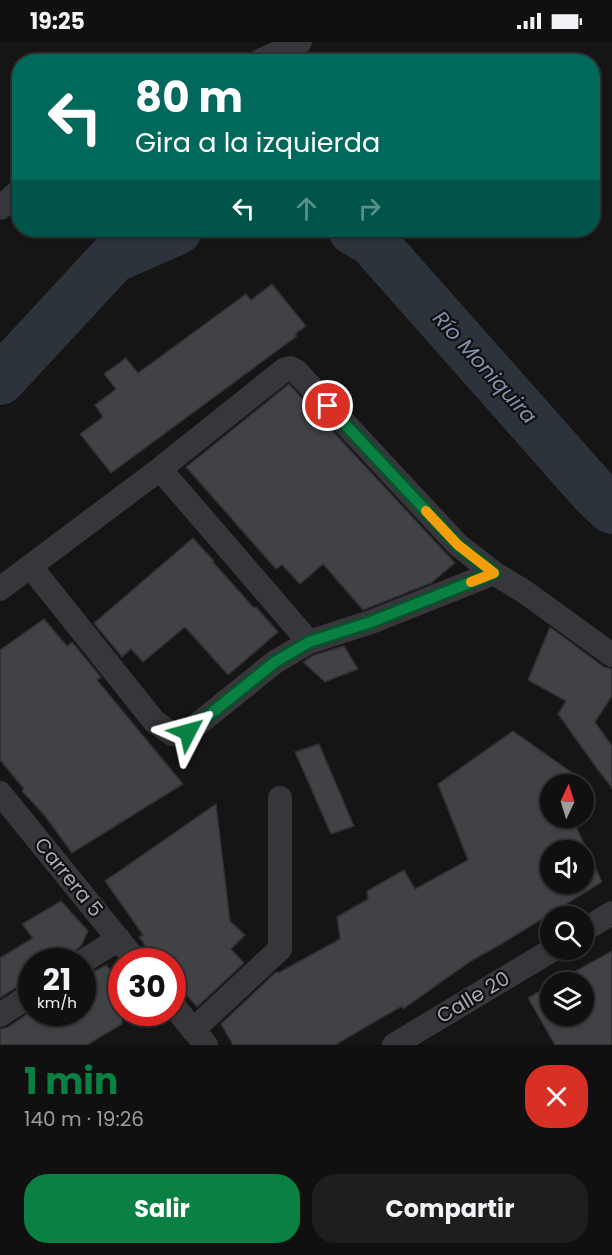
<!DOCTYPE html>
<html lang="es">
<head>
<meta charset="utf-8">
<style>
  :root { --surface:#101010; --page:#1e1e1e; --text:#f1f3f6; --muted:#9c9d9f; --line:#303030; --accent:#0b8043 }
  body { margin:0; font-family:Poppins,sans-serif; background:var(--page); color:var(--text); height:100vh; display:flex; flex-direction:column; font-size:22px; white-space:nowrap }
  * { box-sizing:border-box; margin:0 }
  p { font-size:20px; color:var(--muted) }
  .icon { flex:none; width:33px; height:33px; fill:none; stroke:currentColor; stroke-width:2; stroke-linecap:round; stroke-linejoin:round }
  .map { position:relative; height:1003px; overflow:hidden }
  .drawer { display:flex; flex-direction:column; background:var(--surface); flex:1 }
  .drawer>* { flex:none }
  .top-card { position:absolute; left:12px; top:12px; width:588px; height:183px; border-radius:24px; box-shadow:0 2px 4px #0004,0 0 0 2px var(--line); background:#00695c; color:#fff; overflow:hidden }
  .needle { width:39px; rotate:4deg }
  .fabs { position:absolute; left:540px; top:732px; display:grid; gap:12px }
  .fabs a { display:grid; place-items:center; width:54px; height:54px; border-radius:50%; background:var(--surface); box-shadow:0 2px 4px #0004,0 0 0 2px var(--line); font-size:30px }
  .speed { position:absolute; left:18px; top:906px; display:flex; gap:12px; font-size:30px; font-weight:700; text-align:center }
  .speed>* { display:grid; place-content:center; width:78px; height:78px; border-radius:50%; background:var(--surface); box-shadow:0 2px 4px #0004,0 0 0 2px var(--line); line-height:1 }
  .speed small { font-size:15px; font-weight:400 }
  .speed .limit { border:9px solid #d22; background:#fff; color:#111 }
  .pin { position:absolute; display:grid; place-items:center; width:51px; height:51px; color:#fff; margin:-26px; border:3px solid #fff; border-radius:50%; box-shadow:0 2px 6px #0007 }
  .me { position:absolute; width:66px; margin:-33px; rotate:51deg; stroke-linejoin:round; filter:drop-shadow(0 0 4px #0008) }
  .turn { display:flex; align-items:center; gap:21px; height:126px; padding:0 24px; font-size:27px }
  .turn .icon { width:78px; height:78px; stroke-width:2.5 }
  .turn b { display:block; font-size:42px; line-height:51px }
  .lanes { display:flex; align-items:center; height:57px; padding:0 24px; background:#0003; justify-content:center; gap:30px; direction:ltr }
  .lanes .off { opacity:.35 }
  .round { display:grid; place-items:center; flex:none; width:63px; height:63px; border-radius:24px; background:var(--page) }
  .headline { display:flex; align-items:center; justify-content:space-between; height:102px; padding:0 24px }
  h1 { font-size:36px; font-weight:700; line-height:45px; color:var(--accent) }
  .button { display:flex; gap:12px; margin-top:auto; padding:12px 24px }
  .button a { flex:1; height:69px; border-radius:24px; background:var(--accent); color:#fff; font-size:24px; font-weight:700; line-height:69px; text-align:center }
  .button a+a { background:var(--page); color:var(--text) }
  .status { display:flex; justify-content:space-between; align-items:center; height:42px; padding:0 30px; background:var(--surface); direction:ltr }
  .status svg { height:16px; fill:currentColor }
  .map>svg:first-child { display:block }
</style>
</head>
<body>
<div class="status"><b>19:25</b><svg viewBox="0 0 49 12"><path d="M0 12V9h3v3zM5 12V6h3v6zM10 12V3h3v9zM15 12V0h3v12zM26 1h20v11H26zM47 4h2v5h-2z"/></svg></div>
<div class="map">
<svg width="612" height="1003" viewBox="0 0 612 1003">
  <rect width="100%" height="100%" fill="#151516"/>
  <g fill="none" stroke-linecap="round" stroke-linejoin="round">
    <path stroke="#2d333b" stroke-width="50" d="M353,188L372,199L594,450L612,467
      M0,338L113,216L177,188"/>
  </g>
  <path fill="#414246" stroke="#2f2f32" stroke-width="1.5" fill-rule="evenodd" d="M272,242L306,284L295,292L297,294L111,431L80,392L103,375L95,363L116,347L104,332L126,316L138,331L246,252L251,258Z
    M289,342L455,521L431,541L363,568L323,522L300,542L282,523L276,527L186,425Z
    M193,496L214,519L213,520L254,566L256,565L278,590L228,633L185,585L143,620L131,607L122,615L94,581Z
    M44,577L67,604L72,600L101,635L97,638L183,742L72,811L45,774L22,749L24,747L0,718V608Z
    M550,585L604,625L612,627V654L595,680L612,704V746L598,728L558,672L566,659L528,638Z
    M344,604L358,627L325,640L303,620L314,613Z
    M513,689L581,737L571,742H550V776H572L602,840L503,901L471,919L403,967L402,964L335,1003H233L221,982L275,931L277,930L278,931L340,897L337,875L368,857L367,849L404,828L415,847L468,818L438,742ZM550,808H584V842H550Z
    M319,702L354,784L331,792L295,710Z
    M216,762L230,879L245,893L231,907L244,921L197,965L172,937V920H157L139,895L143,893L105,839Z
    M61,859L88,889L81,904L70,913L68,920H32V938L24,940L0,956V916L33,896L22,882Z
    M612,909V1003H555L528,956L550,943V974H584V940H556Z
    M106,923L122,941V982L87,1003H0V987L8,985L32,969V970H82V936Z"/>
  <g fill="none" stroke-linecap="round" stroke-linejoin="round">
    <path stroke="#36363b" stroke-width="24" d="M258,20L300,0
      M0,166L20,148
      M160,427L309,600
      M31,525L154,679L172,692L188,690L275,620L309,600L371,580L494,531
      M0,547L160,427L284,328L290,326L296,329L458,503L494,531L525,550L612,613
      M0,751L137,920
      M584,888L612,871
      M82,920L119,897
      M172,962L206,1003
      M0,973L32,952
      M193,988L280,907V756
      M394,1003L552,908"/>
  </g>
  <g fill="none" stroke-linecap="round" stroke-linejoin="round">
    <defs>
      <path id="route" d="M188,690L275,620L309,600L371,580L494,531L458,503L328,364"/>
    </defs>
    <use href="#route" stroke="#07532c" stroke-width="15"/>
    <use href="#route" stroke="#0b8043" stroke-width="10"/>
    <path stroke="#f59e0b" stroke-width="10" d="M426,469L458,503L494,531L471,540"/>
  </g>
  <g text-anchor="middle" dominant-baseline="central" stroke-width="4.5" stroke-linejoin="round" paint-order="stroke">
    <g font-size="20" fill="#a7aab6" stroke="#101011">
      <text transform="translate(69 835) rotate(51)">Carrera 5</text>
      <text transform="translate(473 955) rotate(-31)">Calle 20</text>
    </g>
    <g font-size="21" font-style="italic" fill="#8092af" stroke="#101011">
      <text transform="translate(485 325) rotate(48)">Río Moniquira</text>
    </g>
  </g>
</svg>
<div class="fabs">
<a><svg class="needle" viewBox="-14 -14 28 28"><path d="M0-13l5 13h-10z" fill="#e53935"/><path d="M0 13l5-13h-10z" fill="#9c9d9f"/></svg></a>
<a><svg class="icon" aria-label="sound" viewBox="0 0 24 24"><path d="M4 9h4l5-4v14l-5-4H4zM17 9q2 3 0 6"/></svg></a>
<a><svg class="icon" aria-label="search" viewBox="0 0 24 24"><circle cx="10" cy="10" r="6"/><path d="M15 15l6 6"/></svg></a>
<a><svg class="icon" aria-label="layers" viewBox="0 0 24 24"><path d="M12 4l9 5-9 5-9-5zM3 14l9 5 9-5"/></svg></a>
</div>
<div class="speed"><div>21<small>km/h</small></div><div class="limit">30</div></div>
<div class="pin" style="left:328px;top:364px;background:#d93025"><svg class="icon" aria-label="arrive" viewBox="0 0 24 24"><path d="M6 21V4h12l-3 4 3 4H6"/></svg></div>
<svg class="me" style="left:188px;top:690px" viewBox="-20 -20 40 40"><path d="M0-17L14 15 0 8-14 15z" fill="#0b8043" stroke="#fff" stroke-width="4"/></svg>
<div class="top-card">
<div class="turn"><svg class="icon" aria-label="left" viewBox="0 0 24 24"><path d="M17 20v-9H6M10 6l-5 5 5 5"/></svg><div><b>80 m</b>Gira a la izquierda</div></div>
<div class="lanes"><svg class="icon" aria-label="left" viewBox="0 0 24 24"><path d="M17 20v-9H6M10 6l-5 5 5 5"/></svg><svg class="icon off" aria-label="ahead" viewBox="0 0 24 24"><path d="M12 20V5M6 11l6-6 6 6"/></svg><svg class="icon off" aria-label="right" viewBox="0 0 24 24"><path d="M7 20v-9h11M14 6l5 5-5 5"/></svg></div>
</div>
</div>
<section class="drawer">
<div class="headline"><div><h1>1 min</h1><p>140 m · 19:26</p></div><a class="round" style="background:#d93025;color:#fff"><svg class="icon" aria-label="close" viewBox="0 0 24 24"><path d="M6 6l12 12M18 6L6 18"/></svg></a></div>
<div class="button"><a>Salir</a><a>Compartir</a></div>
</section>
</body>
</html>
